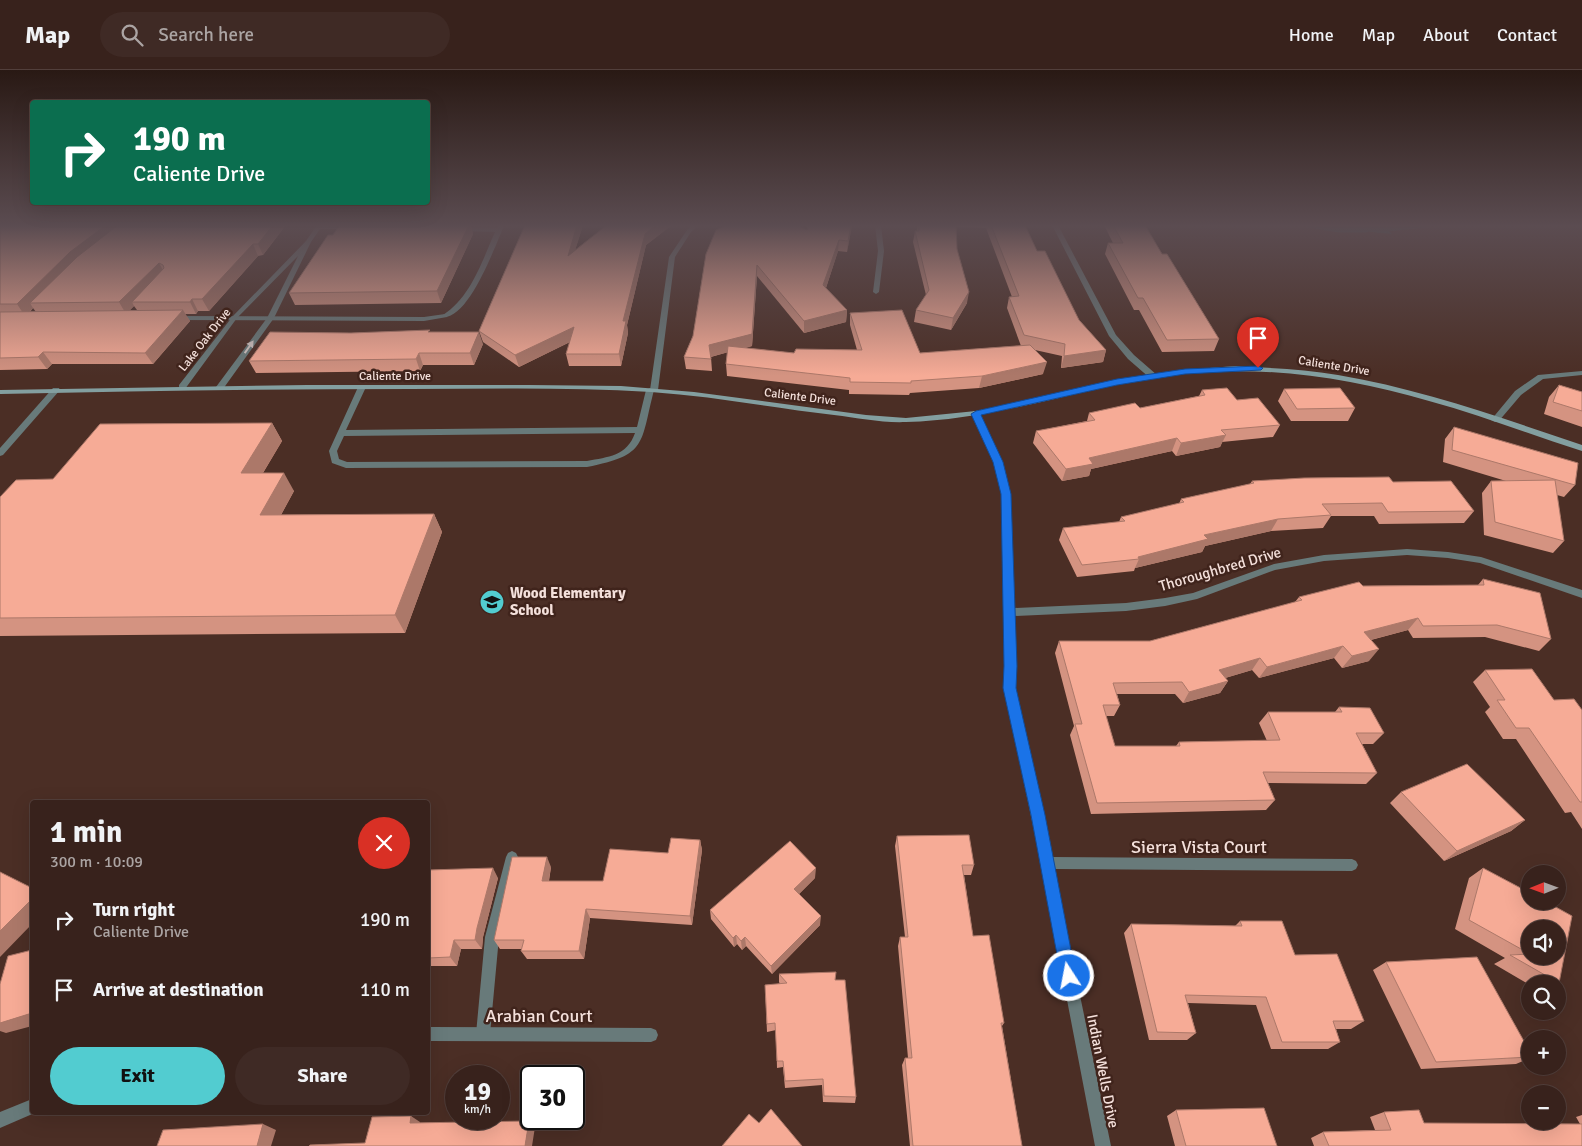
<!DOCTYPE html>
<html lang="en">
<head>
<meta charset="utf-8">
<style>
  :root { --surface:#38221c; --page:#3f2a25; --text:#f1f3f6; --muted:#aba4a3; --line:#523f3b; --accent:#52ccd0 }
  body { margin:0; font-family:Signika,sans-serif; background:var(--page); color:var(--text); height:100vh; display:flex; flex-direction:column; font-size:19px; white-space:nowrap }
  * { box-sizing:border-box; margin:0 }
  p { font-size:16px; color:var(--muted) }
  .icon { flex:none; width:28px; height:28px; fill:none; stroke:currentColor; stroke-width:2; stroke-linecap:round; stroke-linejoin:round }
  .map { position:relative; flex:1; overflow:hidden }
  .sheet { position:absolute; left:30px; top:730px; width:400px; height:315px; display:flex; flex-direction:column; background:var(--surface); border-radius:5px; box-shadow:0 5px 20px #0002,0 0 0 1px var(--line) }
  .sheet>* { flex:none }
  .banner { position:absolute; left:30px; top:30px; width:400px; height:105px; border-radius:5px; box-shadow:0 5px 20px #0002,0 0 0 1px var(--line); background:#0b6e4f; color:#fff; overflow:hidden }
  .needle { width:32px; rotate:269deg }
  .fabs { position:absolute; left:1521px; top:795px; display:grid; gap:10px }
  .fabs a { display:grid; place-items:center; width:45px; height:45px; border-radius:50%; background:var(--surface); box-shadow:0 5px 20px #0002,0 0 0 1px var(--line); font-size:25px }
  .speed { position:absolute; left:445px; top:995px; display:flex; gap:10px; font-size:25px; font-weight:700; text-align:center }
  .speed>* { display:grid; place-content:center; width:65px; height:65px; border-radius:50%; background:var(--surface); box-shadow:0 5px 20px #0002,0 0 0 1px var(--line); line-height:1 }
  .speed small { font-size:12px; font-weight:400 }
  .speed .limit { border:2px solid #111; border-radius:8px; background:#fff; color:#111 }
  .pin { position:absolute; display:grid; place-items:center; width:42px; height:42px; color:#fff; margin:-51px -21px; border-radius:50% 50% 50% 0; rotate:-45deg; box-shadow:0 0 5px #0007 }
  .pin .icon { rotate:45deg }
  .me { position:absolute; width:55px; margin:-28px; rotate:349deg; stroke-linejoin:round; filter:drop-shadow(0 0 4px #0008) }
  .turn { display:flex; align-items:center; gap:18px; height:105px; padding:0 20px; font-size:22px }
  .turn .icon { width:65px; height:65px; stroke-width:2.5 }
  .turn b { display:block; font-size:35px; line-height:42px }
  .round { display:grid; place-items:center; flex:none; width:52px; height:52px; border-radius:26px; background:var(--page) }
  .head { display:flex; align-items:center; justify-content:space-between; height:85px; padding:0 20px }
  h1 { font-size:30px; font-weight:700; line-height:38px }
  .primary-button { display:flex; gap:10px; margin-top:auto; padding:10px 20px }
  .primary-button a { flex:1; height:58px; border-radius:30px; background:var(--accent); color:#111; font-size:20px; font-weight:700; line-height:58px; text-align:center }
  .primary-button a+a { background:var(--page); color:var(--text) }
  ul { padding:0; list-style:none }
  li { display:flex; align-items:center; gap:15px; height:70px; padding:0 20px }
  li div { flex:1 }
  li b { display:block; font-size:19px }
  li em { font-style:normal }
  header { display:flex; align-items:center; gap:30px; box-sizing:border-box; height:70px; padding:0 25px; background:var(--surface); border-bottom:1px solid var(--line) }
  header strong { font-size:24px }
  nav { display:flex; gap:28px; margin-inline-start:auto; font-size:18px }
  .search { width:350px; height:45px; background:var(--page); display:flex; align-items:center; gap:12px; box-sizing:border-box; padding:0 18px; border-radius:28px; color:var(--muted); font-size:19px }
  .map>svg:first-child { display:block }
</style>
</head>
<body>
<header>
<strong>Map</strong>
<div class="search"><svg class="icon" aria-label="search" viewBox="0 0 24 24"><circle cx="10" cy="10" r="6"/><path d="M15 15l6 6"/></svg>Search here</div>
<nav><a>Home</a><a>Map</a><a>About</a><a>Contact</a></nav>
</header>
<div class="map">
<svg width="1582" height="1076" viewBox="0 0 1582 1076">
  <rect width="100%" height="100%" fill="#4b2e25"/>
  <path fill="#196567" d="M1315,155H1382L1392,164L1323,157Z"/>
  <g fill="none" stroke-linecap="round" stroke-linejoin="round">
    <path stroke="#196567" stroke-width="5" d="M1309,155L1339,160H1366
      M1378,160L1425,155"/>
    <path fill="#687a7a" fill-rule="evenodd" d="M445,244L447,245V247L424,251L174,250L170,248L174,246L424,247Z
      M359,315H362L366,317L346,360L637,357L646,320L650,318L654,320C640,374 648,385 587,397L346,398L332,393L329,381ZM635,363C627,386 608,387 587,391L347,392L339,389L337,381L344,366Z
      M53,318H59L60,320L3,385L0,386V378Z
      M512,781L516,783L518,787L499,867L490,964L488,969L483,971L478,969L476,964L485,867L506,787L508,783Z"/>
    <path fill="#687a7a" fill-rule="evenodd" d="M317,155H353L356,157L353,159H320L311,172L274,248L223,319H220L216,317L267,248L298,186L237,248L185,319H179V315L233,246L306,171Z
      M499,155L504,156C495,176 469,249 443,247V245C471,227 482,191 495,162L460,161L457,159L460,157L497,158Z
      M692,155H699L691,162L675,187L658,320L654,322L650,320L669,187L687,160Z
      M875,155H881L884,181L879,222L876,224L873,222L878,181Z
      M1052,155H1058L1116,265L1134,285L1157,305V309H1151L1128,289L1109,266Z
      M1582,301V305L1543,309L1521,325L1498,352H1495L1491,350L1515,321L1538,305Z
      M973,341H976L980,343L1002,392L1010,424L1014,538L1126,533L1165,528L1193,523L1274,494L1324,485L1407,479L1448,482L1481,487L1582,520V528L1480,493L1448,488L1407,485L1324,491L1275,500L1197,529L1165,536L1126,541L1015,546L1016,596L1014,618L1052,787L1352,789L1356,791L1358,795L1356,799L1352,801L1054,799L1111,1076H1095L1040,789L1004,618L1006,596L1002,424L994,392L972,343Z
      M428,957L651,958L656,960L658,965L656,970L651,972L428,971Z
      M32,1029V1042H37L0,1058V1042Z"/>
    <path fill="#839fa0" fill-rule="evenodd" d="M1236,296C1270,298 1304,299 1338,305C1421,319 1502,348 1582,375V381C1531,365 1481,345 1429,331C1349,308 1267,295 1183,304C1090,314 1001,350 906,352C882,353 858,348 834,345C773,338 712,326 651,322C571,317 490,319 410,319C273,319 137,321 0,324V320L307,315H530L621,316L694,322L866,345L906,348L976,341L1148,305L1183,300Z"/>
  </g>
  <path fill="#d49381" fill-rule="evenodd" d="M0,155H286L263,185L258,186L209,241H198L196,244H185L190,251L153,294H52L47,299L0,300ZM134,236L137,240H130ZM33,238L36,242H30Z
    M340,155H477V156H471L473,164L441,233L295,235L289,223Z
    M525,155H583L575,180L607,155H672L646,175L627,255L628,263L621,296H569L566,284L570,272L519,297L483,272L479,261Z
    M807,155H852L847,182L838,181L826,218L847,240L846,252L804,263L757,206L752,276L745,278L794,283L857,280L850,255V243L920,283L1021,276L1007,238L1009,227H1012L986,158L956,157L957,179L967,233L951,260L914,252L916,240L926,225L913,172L915,161H917V155H1025L1037,181L1079,250L1106,280L1103,292L1061,298L1062,286L1035,280L1043,304L979,318L910,323L909,325L849,324V320L727,306L726,294L728,282L711,287L712,301L686,299L684,287L693,266L706,184L807,159Z
    M1104,155H1145L1162,184L1219,269L1214,281L1162,282L1139,240H1134L1105,184L1108,173H1113Z
    M430,262L483,274L474,295H423L420,301L256,303L249,291L351,263Z
    M1559,315L1582,322V357L1544,344L1549,327Z
    M1284,319L1355,338L1348,351H1291L1278,331Z
    M1202,320L1237,330L1280,355L1273,367L1222,372L1220,377L1176,386L1172,381L1091,399L1089,406L1062,411L1033,373L1036,361L1087,351L1089,343L1140,338L1199,326Z
    M272,353L282,371L263,403L294,421L281,445L434,444L442,462L405,563L0,566V427L53,409Z
    M1454,357L1575,415L1564,427L1557,425L1564,471L1553,483L1484,465L1482,423L1491,411H1506L1443,392L1445,369Z
    M1252,411L1393,412L1474,441L1464,453L1379,454L1374,446H1331L1323,458L1271,461L1205,476L1202,482L1135,498L1134,501L1077,507L1059,470L1063,458L1119,452L1121,447L1179,434L1181,429L1250,414Z
    M1483,509L1551,569L1539,581L1485,567L1413,568L1408,560L1371,570L1369,591L1342,598L1334,588L1259,608L1252,600L1225,608L1228,611L1220,623L1183,633L1175,624H1117L1120,635L1114,646H1106L1115,676H1176L1179,672L1267,671L1259,653L1268,642H1335L1339,637L1384,663L1373,674H1362L1377,703L1366,714L1268,713L1275,730L1266,740L1091,744L1070,665L1074,656L1055,583L1059,571H1150L1295,532L1299,527L1363,516L1478,515Z
    M1485,600L1554,630L1582,640V759L1571,742L1565,743L1516,669H1503L1485,642L1490,637L1473,612Z
    M1401,722L1525,750L1511,761L1444,791L1390,733Z
    M897,766L974,795L971,805H964L973,866L1004,953L1002,956L1022,1076H910L902,995L905,988H908L898,876L900,867H905L895,776Z
    M700,770L702,780L692,855L590,848L584,889H527L521,881L522,879H500L494,870L551,797L549,811H603Z
    M1483,798L1559,913L1530,914V915L1494,894L1505,888L1455,859L1469,808Z
    M428,800L498,808L483,867L482,879H461L457,896H428Z
    M815,808L799,824L820,855L772,904L746,876L742,880L737,874L734,877L711,849L710,840Z
    M1240,851L1295,885L1364,951L1351,959H1336L1340,972L1328,979H1271L1256,935L1188,933L1196,963L1187,970H1149L1124,863L1131,854L1235,856Z
    M1386,892L1530,982V988L1516,994L1421,999L1373,900Z
    M779,904L835,910L856,1027L855,1033L823,1032L822,1015L785,1018L783,997L777,998L776,960L767,962L765,915L780,914L779,912Z
    M1176,1040L1277,1076H1175L1167,1046Z
    M1384,1042L1424,1053L1580,1054L1576,1047L1582,1045V1076H1314L1311,1068L1323,1062L1375,1060L1370,1047Z"/>
  <path fill="#ac7869" d="M106,155H127L30,233L33,238L25,246L17,234L70,182Z
    M273,155H286L263,185L258,174Z
    M469,155H471L473,164L441,233L437,221Z
    M577,155H583L570,197L568,186Z
    M656,155H672L646,175L627,255L628,263L621,296L619,284L623,251L645,164Z
    M851,155H852L847,182L848,171Z
    M839,170L838,181L823,227V215Z
    M253,174L258,186L209,241L202,229Z
    M159,193L165,204L132,232L134,236L126,244L119,232Z
    M757,195V206L752,276L710,287L709,275Z
    M969,222L967,233L951,260L953,248Z
    M192,229L198,241L196,244L190,232Z
    M183,240L190,251L153,294L145,283Z
    M847,240L846,252L804,263V251Z
    M574,257L576,269L519,297L515,285Z
    M479,262L483,274L474,295L470,283Z
    M1106,280L1103,292L1061,298L1064,286Z
    M43,282L52,294L47,299L38,287Z
    M419,283L423,295L420,301L416,289Z
    M1047,292L1043,304L979,318L982,306Z
    M272,353L282,371L252,421L241,403Z
    M1226,365L1220,377L1176,386L1181,373Z
    M1177,368L1172,381L1091,399L1089,406L1062,411L1066,399L1089,388Z
    M284,403L294,421L271,463L260,445Z
    M434,444L442,462L405,563L395,545Z
    M1278,449L1271,461L1205,476L1202,482L1135,498L1139,489L1138,487L1204,465Z
    M1418,548L1408,560L1355,574L1364,562Z
    M1343,576L1334,588L1259,608L1267,597Z
    M1379,579L1369,591L1342,598L1352,586Z
    M1260,588L1252,600L1212,612L1219,600Z
    M1228,611L1220,623L1183,633L1189,622Z
    M1525,750L1511,761L1444,791L1457,781Z
    M700,770L702,780L692,855L690,846Z
    M547,787L551,797L547,821L542,811Z
    M493,798L498,808L483,867L482,879L475,870L477,858Z
    M816,798L815,808L794,829V819Z
    M32,829V854L0,887V861Z
    M586,839L590,848L584,889L579,881Z
    M821,846L820,855L772,904L771,896Z
    M736,865L737,874L734,877L733,868Z
    M745,867L746,876L742,880L741,871Z
    M454,870L461,879L457,896L450,887Z
    M32,943V956L6,963L0,961V953Z
    M411,1046L420,1052L419,1059L410,1053Z
    M529,1051L535,1057L532,1076H525Z
    M263,1054L276,1060L271,1076H257Z"/>
  <path fill="#f6ab96" stroke="#ac7869" d="M0,155H106L70,182L17,234H0Z
    M118,155H273L258,174H253L202,229H192L190,232H132L164,198L163,195L159,193L119,232L30,233L77,187Z
    M340,155H469L437,221L289,223L328,165H333Z
    M525,155H577L568,186L607,155H656L645,164L623,251H626L619,284H566L574,257L515,285L479,261Z
    M727,155H797L807,160V155H851L848,171L839,170L823,215L847,240L804,251L757,195L752,264L709,275L711,289L684,287L693,266L706,184L716,160Z
    M919,155H956L957,179L969,222L953,248L916,240L929,220L915,161H919Z
    M991,155H1025L1037,181H1045L1079,250L1106,280L1064,286L1065,274L1024,265L1009,227L1019,226Z
    M1113,155H1145L1162,184H1167L1219,269L1167,270L1143,228H1138L1108,173H1123Z
    M183,240L145,283L43,282L38,287L0,288V242Z
    M902,240L920,283L1030,275L1047,292L982,306L911,311V313L850,312V308L726,294L728,276L794,283L796,279L862,280L850,243Z
    M430,260L428,262H479L470,283H419L416,289L249,291L270,262L351,263Z
    M1559,315L1582,322V341L1553,332Z
    M1227,318L1237,330L1258,328L1280,355L1221,360L1226,365L1181,373L1177,368L1089,388L1093,394L1066,399L1036,361L1095,350L1089,343L1135,333L1140,338L1205,325L1202,320Z
    M1340,318L1355,338L1297,339L1284,319Z
    M272,353L241,403H284L260,445L434,444L395,545L0,548V427L16,410L53,409L100,354Z
    M1454,357L1578,393L1575,415L1452,380Z
    M1389,407L1393,412L1451,411L1474,441L1388,442L1382,433L1322,434L1331,445L1278,449L1204,465L1208,469L1138,487L1139,489L1082,495L1063,458L1125,451L1121,447L1184,432L1181,429L1254,413L1252,411L1304,408Z
    M1555,410L1564,471L1495,452L1491,411Z
    M1483,509L1540,523L1551,569L1497,555L1423,556L1418,548L1364,562L1379,579L1352,586L1343,576L1267,597L1260,588L1219,600L1228,611L1189,622L1182,612L1113,613L1120,635H1103L1115,676H1180L1179,672L1280,670L1268,642H1342L1339,637L1370,638L1384,663H1356L1377,703L1263,702L1275,730L1097,733L1075,654H1082L1059,571H1150L1302,530L1299,527L1359,512L1363,516L1484,515Z
    M1532,599L1554,630L1574,629L1582,640V732H1580L1529,658H1516L1497,630H1505L1485,600Z
    M1467,694L1525,750L1457,781L1401,722Z
    M969,765L974,795H962L973,866L989,865L1004,953H1001L1022,1076H913L905,988H912L900,867H908L897,766Z
    M671,768L700,770L690,846L586,839L579,881H521L524,870H494L512,787H547L542,811H603L610,779L668,783Z
    M790,771L816,798L794,819L821,846L771,896L745,867L741,871L736,865L733,868L710,840Z
    M493,798L477,858L475,870H454L450,887L428,888V800Z
    M1483,798L1530,823V831H1545L1572,846L1559,913L1510,885L1530,884V886H1558V859H1530V884L1469,850Z
    M0,802L32,818V829L0,861Z
    M1240,851H1282L1295,885L1337,884L1364,951H1333L1340,972H1282L1266,927L1185,925L1196,963L1157,962L1131,854L1242,856Z
    M32,880V943L0,953V914L8,886Z
    M1477,887L1530,982V987L1436,992L1386,892Z
    M836,902L835,910H845L856,1027L824,1026L823,1009L785,1011L783,991H777L775,953L767,954L765,915L787,913L779,904Z
    M1264,1038L1277,1076H1186L1176,1040Z
    M771,1039L802,1076H722L749,1044L759,1053Z
    M1419,1040L1424,1053L1582,1054V1076H1329L1323,1062L1391,1060L1384,1042Z
    M411,1046L410,1053L529,1051L525,1076H309L310,1075L365,1073L372,1047Z
    M263,1054L257,1076H157L163,1060Z"/>
  <defs><path id="oneway-solid" d="M-6-.8H1V-3.2L6.5 0L1 3.2V.8H-6Z" transform="scale(1.25)"/></defs>
  <use fill="#d1c6c3" href="#oneway-solid" transform="translate(249 277) rotate(-55)"/>
  <linearGradient id="sky" x2="0" y2="1"><stop stop-color="#291914"/><stop offset="0.51" stop-color="#5b4c51"/><stop offset="1" stop-color="#5b4c51" stop-opacity="0"/></linearGradient>
  <rect width="1582" height="306" fill="url(#sky)"/>
  <path fill="#1a73e8" stroke="#114b97" d="M1258,296L1263,298L1261,300L1185,304L1117,315L981,345L1003,392L1011,424L1017,596L1016,618L1045,745L1076,906L1074,912L1069,914L1063,912L1061,906L1031,745L1003,618L1004,596L1001,424L993,392L971,344L976,341L1117,309L1185,299Z"/>
  <defs>
    <symbol id="school-disc" viewBox="-11 -11 22 22"><circle r="9.5" fill="#52ccd0" stroke="#40241c"/><path d="M0-5L7-2L0 1L-7-2ZM-4 1L0 2.5L4 1V4Q0 6-4 4Z" fill="#111"/></symbol>
  </defs>
  <g fill-rule="evenodd">
    <use href="#school-disc" x="478" y="518" width="28" height="28"/>
  </g>
  <g text-anchor="middle" dominant-baseline="central" stroke-width="5" stroke-linejoin="round" paint-order="stroke">
    <g font-size="12" fill="#f4e0db" stroke="#40241c">
      <text transform="translate(205 270) rotate(-52)">Lake Oak Drive</text>
      <text transform="translate(1334 296) rotate(9)">Caliente Drive</text>
      <text x="395" y="306">Caliente Drive</text>
      <text transform="translate(800 327) rotate(7)">Caliente Drive</text>
    </g>
    <g font-size="15" fill="#f4e0db" stroke="#40241c">
      <text transform="translate(1220 499) rotate(-16)">Thoroughbred Drive</text>
      <text transform="translate(1103 1001) rotate(79)">Indian Wells Drive</text>
    </g>
    <g font-size="15" font-weight="bold" fill="#f4e0db" stroke="#40241c" text-anchor="start">
      <text x="510" y="523">Wood Elementary<tspan x="510" dy="17">School</tspan></text>
    </g>
    <g font-size="18" fill="#f4e0db" stroke="#40241c">
      <text x="1199" y="777">Sierra Vista Court</text>
      <text x="539" y="946">Arabian Court</text>
    </g>
  </g>
</svg>
<div class="fabs">
<a><svg class="needle" viewBox="-14 -14 28 28"><path d="M0-13l5 13h-10z" fill="#e53935"/><path d="M0 13l5-13h-10z" fill="#aba4a3"/></svg></a>
<a><svg class="icon" aria-label="sound" viewBox="0 0 24 24"><path d="M4 9h4l5-4v14l-5-4H4zM17 9q2 3 0 6"/></svg></a>
<a><svg class="icon" aria-label="search" viewBox="0 0 24 24"><circle cx="10" cy="10" r="6"/><path d="M15 15l6 6"/></svg></a>
<a>+</a>
<a>−</a>
</div>
<div class="speed"><div>19<small>km/h</small></div><div class="limit">30</div></div>
<div class="pin" style="left:1258px;top:298px;background:#d93025"><svg class="icon" aria-label="arrive" viewBox="0 0 24 24"><path d="M6 21V4h12l-3 4 3 4H6"/></svg></div>
<svg class="me" style="left:1069px;top:906px" viewBox="-20 -20 40 40"><circle r="17" fill="#1a73e8" stroke="#fff" stroke-width="3"/><path d="M0-11L8 9 0 5-8 9z" fill="#fff"/></svg>
<div class="banner">
<div class="turn"><svg class="icon" aria-label="right" viewBox="0 0 24 24"><path d="M7 20v-9h11M14 6l5 5-5 5"/></svg><div><b>190 m</b>Caliente Drive</div></div>
</div>
<section class="sheet">
<div class="head"><div><h1>1 min</h1><p>300 m · 10:09</p></div><a class="round" style="background:#d93025;color:#fff"><svg class="icon" aria-label="close" viewBox="0 0 24 24"><path d="M6 6l12 12M18 6L6 18"/></svg></a></div>
<ul>
<li><svg class="icon" aria-label="right" viewBox="0 0 24 24"><path d="M7 20v-9h11M14 6l5 5-5 5"/></svg><div><b>Turn right</b><p>Caliente Drive</p></div><em>190 m</em></li>
<li><svg class="icon" aria-label="arrive" viewBox="0 0 24 24"><path d="M6 21V4h12l-3 4 3 4H6"/></svg><div><b>Arrive at destination</b></div><em>110 m</em></li>
</ul>
<div class="primary-button"><a>Exit</a><a>Share</a></div>
</section>
</div>
</body>
</html>
